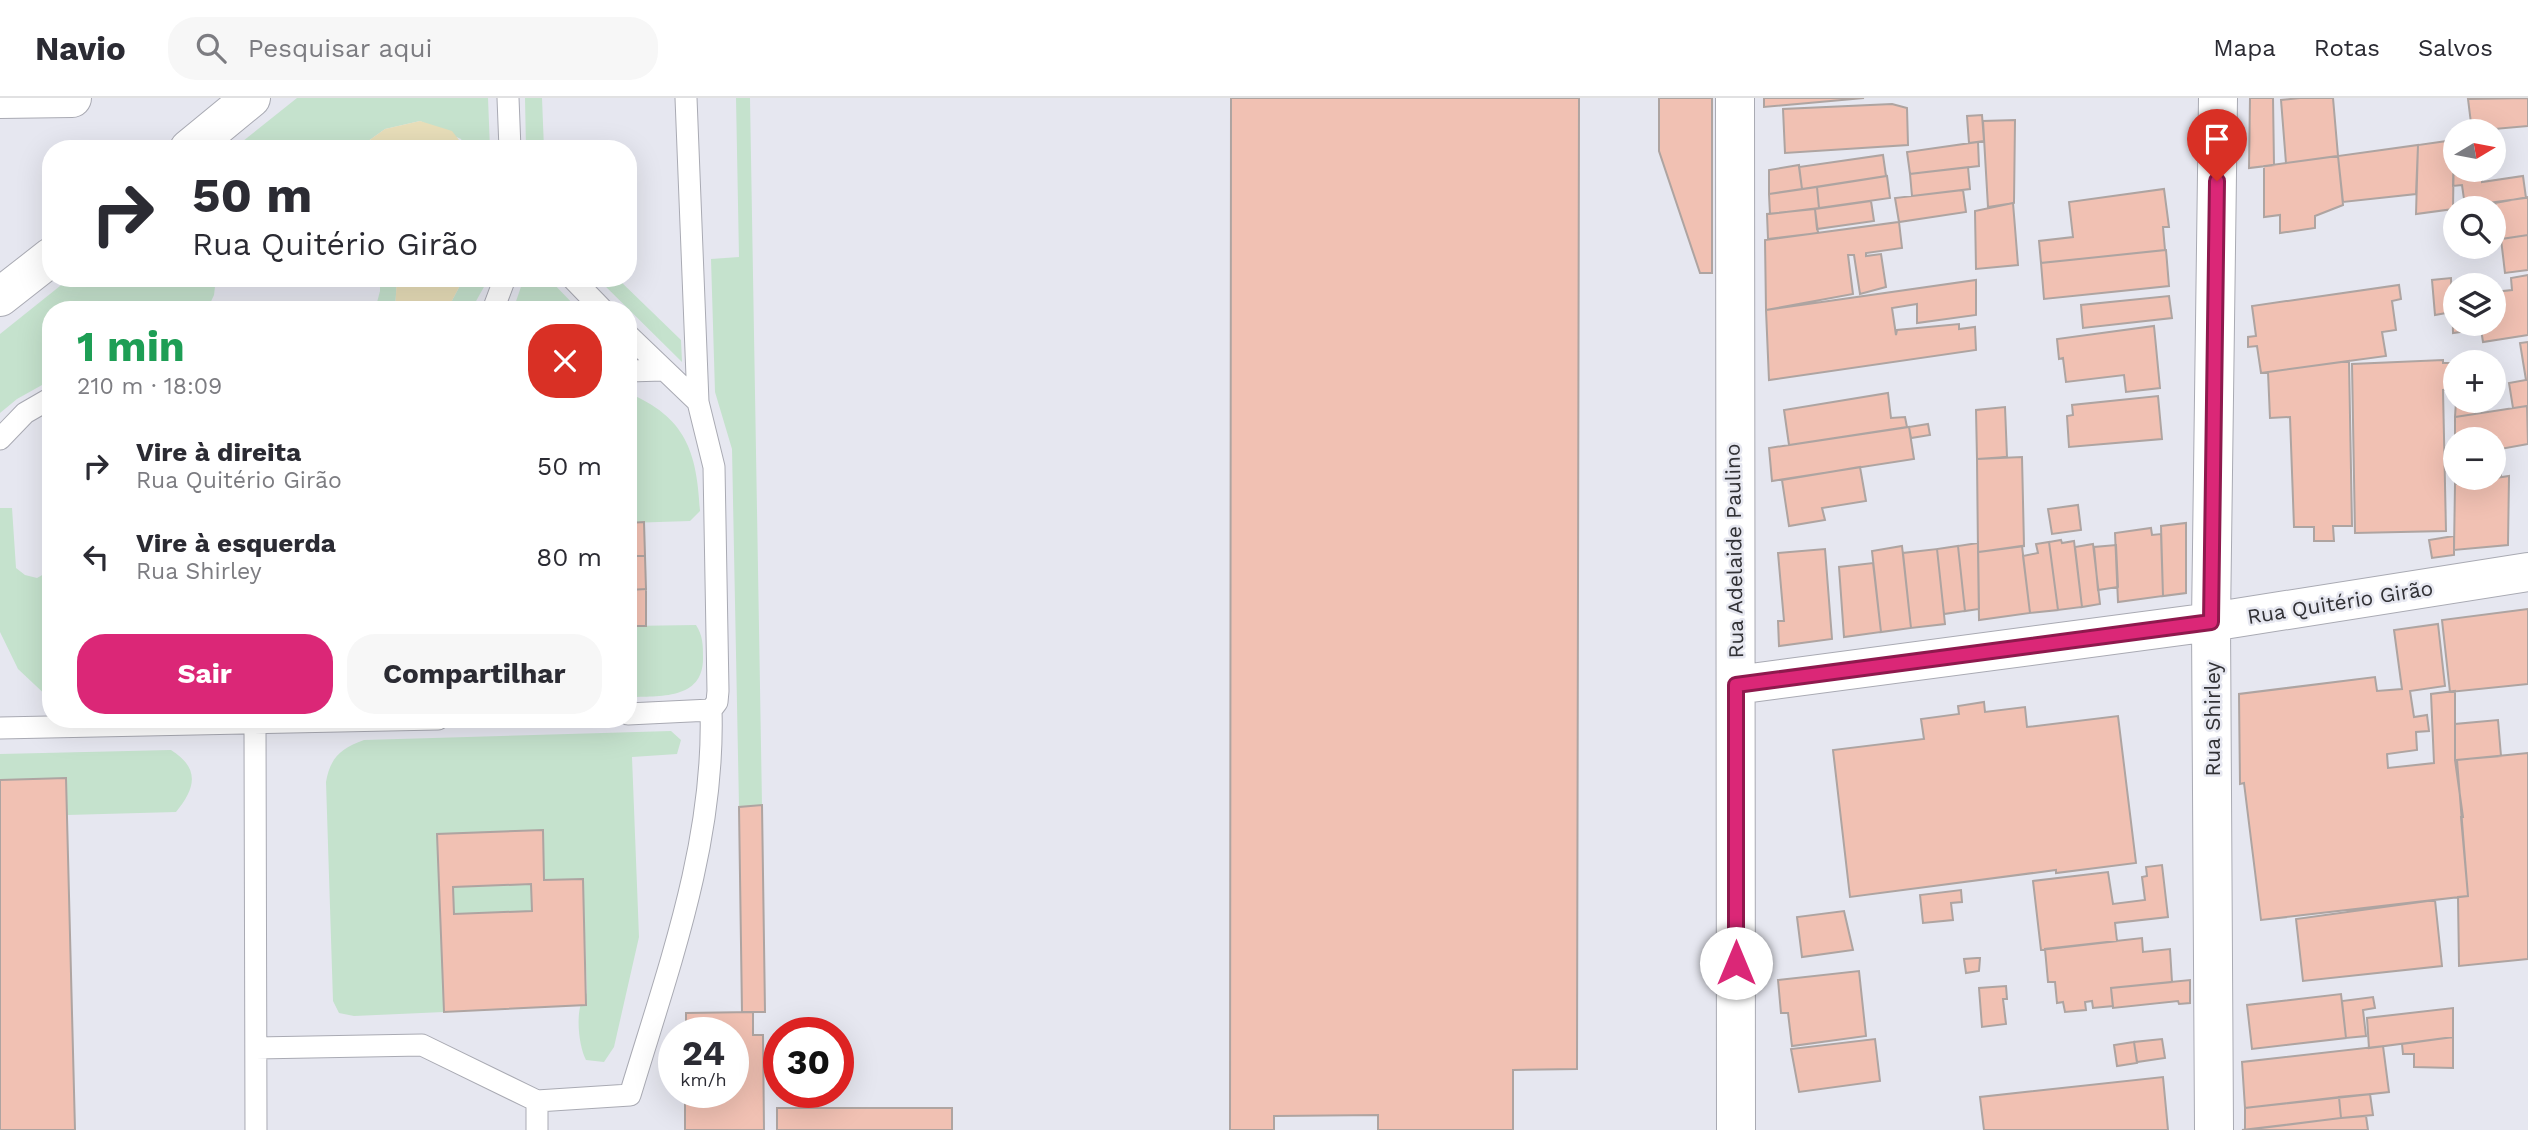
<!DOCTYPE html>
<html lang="pt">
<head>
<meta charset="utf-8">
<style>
  :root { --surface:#fff; --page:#f7f7f7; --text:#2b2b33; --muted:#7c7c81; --line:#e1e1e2; --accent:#db2777 }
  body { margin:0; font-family:"Work Sans",sans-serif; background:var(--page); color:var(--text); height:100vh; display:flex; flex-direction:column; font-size:26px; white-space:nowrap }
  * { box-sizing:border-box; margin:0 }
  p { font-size:23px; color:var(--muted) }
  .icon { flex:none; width:38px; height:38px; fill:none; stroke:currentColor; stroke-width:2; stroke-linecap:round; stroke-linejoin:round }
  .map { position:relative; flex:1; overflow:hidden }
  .sheet { position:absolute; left:42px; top:203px; width:595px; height:427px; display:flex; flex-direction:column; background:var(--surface); border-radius:28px; box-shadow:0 7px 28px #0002 }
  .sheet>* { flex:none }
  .hud { position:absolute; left:42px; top:42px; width:595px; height:147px; border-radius:28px; box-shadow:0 7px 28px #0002; background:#fff; color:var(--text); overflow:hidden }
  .needle { width:46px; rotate:80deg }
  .fabs { position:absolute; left:2443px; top:21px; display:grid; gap:14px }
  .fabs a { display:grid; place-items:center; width:63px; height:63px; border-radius:50%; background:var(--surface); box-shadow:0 7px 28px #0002; font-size:35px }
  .speed { position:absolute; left:658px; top:919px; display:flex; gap:14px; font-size:35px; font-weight:700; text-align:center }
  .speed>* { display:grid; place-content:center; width:91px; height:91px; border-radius:50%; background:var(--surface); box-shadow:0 7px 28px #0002; line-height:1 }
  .speed small { font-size:18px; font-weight:400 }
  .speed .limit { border:10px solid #d22; background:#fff; color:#111 }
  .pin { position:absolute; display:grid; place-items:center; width:60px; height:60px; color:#fff; margin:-72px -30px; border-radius:50% 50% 50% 0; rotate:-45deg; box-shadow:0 0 7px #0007 }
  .pin .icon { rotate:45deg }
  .me { position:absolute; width:77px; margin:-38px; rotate:0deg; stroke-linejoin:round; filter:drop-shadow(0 0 5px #0008) }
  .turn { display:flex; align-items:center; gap:24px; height:147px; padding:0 35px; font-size:32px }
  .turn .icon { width:91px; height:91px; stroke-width:2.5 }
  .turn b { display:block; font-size:49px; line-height:60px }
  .round { display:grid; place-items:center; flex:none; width:74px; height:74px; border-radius:28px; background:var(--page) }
  .summary { display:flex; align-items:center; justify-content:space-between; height:119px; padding:0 35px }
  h1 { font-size:42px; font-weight:700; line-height:52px; color:#1e9e55 }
  .button { display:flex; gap:14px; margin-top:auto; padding:14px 35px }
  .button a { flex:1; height:80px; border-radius:28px; background:var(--accent); color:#fff; font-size:28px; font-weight:700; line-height:80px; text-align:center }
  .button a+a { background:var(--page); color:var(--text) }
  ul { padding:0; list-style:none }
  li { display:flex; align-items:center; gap:21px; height:91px; padding:0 35px }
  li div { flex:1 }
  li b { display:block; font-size:26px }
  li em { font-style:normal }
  header { display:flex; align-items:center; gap:42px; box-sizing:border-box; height:98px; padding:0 35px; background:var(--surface); border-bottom:2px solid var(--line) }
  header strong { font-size:33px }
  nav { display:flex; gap:38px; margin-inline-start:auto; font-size:24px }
  .search { width:490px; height:63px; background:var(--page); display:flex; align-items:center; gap:18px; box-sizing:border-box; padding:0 24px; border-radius:28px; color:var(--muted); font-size:26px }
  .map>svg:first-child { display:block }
</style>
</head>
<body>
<header>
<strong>Navio</strong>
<div class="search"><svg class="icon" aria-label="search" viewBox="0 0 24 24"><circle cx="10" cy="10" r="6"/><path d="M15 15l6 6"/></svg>Pesquisar aqui</div>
<nav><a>Mapa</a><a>Rotas</a><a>Salvos</a></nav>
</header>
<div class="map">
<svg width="2528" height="1032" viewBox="0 0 2528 1032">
  <rect width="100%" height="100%" fill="#e6e7f0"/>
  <path fill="#c5e2cd" d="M297,0H488L490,51H466L461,41L420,23L385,31L357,51H233Z
    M525,0H542L544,51H526Z
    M736,0H750L762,707L739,709L732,351L715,294L711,161L739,159Z
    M70,180H216L214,197L207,212H51V282L17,301L0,315V236Z
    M380,180H397L395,212H375L380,193Z
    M464,180H489L471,212H447Z
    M524,180H548L579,212H513Z
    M597,180H617L681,242L682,264Z
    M628,295C686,319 697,354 700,413L690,423L628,425Z
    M0,410H12L16,470L25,477L37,480L51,472V602L18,571L0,534Z
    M696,527C703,538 703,547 703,559C704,602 660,598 628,599V528Z
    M671,633L681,642L677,656L632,659L639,839L614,949L604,964L586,962C578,947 574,907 587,895L583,782H544L543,733L438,736L444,914L354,918L339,915L333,903L326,684C330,660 341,650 364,642Z
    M171,652C200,670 196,690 176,714L67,717L66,680L0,682V656Z
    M531,786L532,813L454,816L453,789Z"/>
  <path fill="#e8deb9" d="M420,23L452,33L466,51H357L385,31Z
    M397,180H464L447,212H395Z"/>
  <path fill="#f1c1b3" stroke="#aea4a1" stroke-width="2" fill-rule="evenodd" d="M1231,0H1579L1577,971L1513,972V1032H1378V1017L1274,1018V1032H1230Z
    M1659,0H1712V175H1700L1659,53Z
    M1764,0H1864L1764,9Z
    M2250,0H2273L2274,67L2249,70Z
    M2300,0H2333L2338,58L2286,65L2281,2Z
    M2528,0V28L2472,33L2468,1Z
    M1892,6L1907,10L1908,47L1785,55L1783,11Z
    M1982,17L1984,43L1969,45L1967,18Z
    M2015,22L2014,105L1988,109L1983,23Z
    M2454,42L2453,111L2416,116L2418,47Z
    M2454,42L2455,72H2482V84L2523,78L2526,100L2465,108L2462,87L2453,88Z
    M1978,44L1979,68L1910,76L1907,54Z
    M2418,47L2416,96L2343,104L2338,58Z
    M1883,57L1886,78L1802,91L1799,69Z
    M2338,58L2343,107L2315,118V130L2280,135V117L2264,119V68Z
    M1799,67L1802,91L1769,96V72Z
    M1968,69L1970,91L1912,98L1910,76Z
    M1887,78L1890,100L1819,110L1817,89Z
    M1817,89L1819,110L1770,116L1769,96Z
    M2164,91L2169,129H2163L2165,152L2041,165L2039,143L2073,139L2069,104Z
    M1963,92L1966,114L1899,124L1895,100Z
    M2528,99V137L2501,141L2495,105Z
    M1871,103L1874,123L1817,131L1815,111Z
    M2013,105L2018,167L1976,171L1975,113Z
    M1815,111L1818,135L1768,141L1767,116Z
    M1899,124L1902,150L1866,155V158L1881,156L1886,189L1860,196L1854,157H1848L1853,196L1766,212L1765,142Z
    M2528,137V172L2505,175L2501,141Z
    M2166,152L2169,188L2044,201L2041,165Z
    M2528,177V237L2483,244L2481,231L2453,235L2452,189H2455V226H2494V194L2512,192L2511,180Z
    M2451,180L2452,214L2435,217L2432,182Z
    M1976,182V217L1917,225V206L1892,210L1896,237L1897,232L1959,226V231L1975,229L1976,252L1769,282L1766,212Z
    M2399,187L2401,201L2392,203L2396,232L2382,234L2386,258L2261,275L2257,248L2248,249V239L2256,238L2252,208Z
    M2169,198L2172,220L2083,230L2081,207Z
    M2154,228L2160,290L2126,294L2124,277L2066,284L2063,260L2059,261L2057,241Z
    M2528,244V308L2513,310L2509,285L2526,282L2520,245Z
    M2443,262V265H2455V291L2443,292L2446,433L2355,435L2352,266Z
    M2349,263L2352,428H2333L2334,443H2314V429H2294L2290,319L2270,320L2268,274Z
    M1888,295L1891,320L1905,319L1907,329L1789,347L1784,312Z
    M2158,298L2162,341L2069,349L2067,318L2073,317L2072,307Z
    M2456,303H2474L2475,316L2455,319Z
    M2527,308L2528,346L2500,351L2501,379L2455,386V319ZM2455,341H2494V380H2455Z
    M2005,309L2007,359L1977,361L1976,312Z
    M1928,326L1930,337L1911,340L1909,329Z
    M1909,329L1914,361L1772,383L1769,350Z
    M2022,359L2024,448L1978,454L1977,361Z
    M1860,369L1866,403L1822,410L1825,422L1789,428L1782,382Z
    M2509,378L2508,447L2454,452L2455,386Z
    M2078,407L2081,432L2052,436L2048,411Z
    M644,424L645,458H628V425Z
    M2186,425V495L2163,498L2161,428Z
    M2151,430L2152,437L2161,436L2163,498L2118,504L2115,435Z
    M2454,438V457L2432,460L2429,442Z
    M2061,442L2062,445L2074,443L2082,509L2058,512L2049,444Z
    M2049,444L2058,512L2030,515L2023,458L2038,455L2036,446Z
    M1978,445L1979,511L1965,513L1958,448Z
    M2093,446L2100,506L2082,509L2075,449Z
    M2116,447L2118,489L2098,492L2094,449Z
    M1902,448L1911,530L1881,534L1872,453Z
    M1958,448L1965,513L1944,516L1937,451Z
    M2022,448L2030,515L1979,522L1978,454Z
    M1825,451L1832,541L1779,548L1778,523H1784L1778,455Z
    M1937,451L1945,526L1911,530L1903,455Z
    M628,458H645L646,491L628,492Z
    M1873,465L1881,534L1844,539L1839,469Z
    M646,491V528H628V492Z
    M2528,511V586L2450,594L2442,522Z
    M2438,526L2445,588L2410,593L2414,619L2427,617L2429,633L2416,634L2417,652L2387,656L2388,670L2434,665L2431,596L2455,593V662L2463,719H2461L2468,798L2261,822L2244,685L2240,686L2239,596L2375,579L2377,593L2402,591L2394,532Z
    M1984,604L1985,614L2025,609L2027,629L2118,618L2136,765L2056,775V772L1850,799L1833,652L1924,641L1921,621L1959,616L1958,608Z
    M2498,622L2501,658L2455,662V626Z
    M2528,655V861L2459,868L2458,799L2468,798L2457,662Z
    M66,680L75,1032H0V682Z
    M762,707L765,914H742L739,709Z
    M543,732L544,782L583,781L586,907L444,914L437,736ZM531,786L532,813L454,816L453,789Z
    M2162,767L2168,819L2115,825L2117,843L2041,852L2033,783L2108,774L2113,806L2145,802L2142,779L2147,778L2146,769Z
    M1961,792L1962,804L1951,805L1953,822L1923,825L1920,797Z
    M2435,802L2442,868L2303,883L2296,821Z
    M1844,813L1853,852L1802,859L1797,819Z
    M2142,840L2143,854L2170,851L2172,884L2111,890L2113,908L2093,910L2092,903L2085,904L2086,912L2065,914L2063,904L2057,905L2055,884H2048L2045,851Z
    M1977,860H1980L1979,873L1966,875L1964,861Z
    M1859,873L1866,938L1792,948L1788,915H1781L1778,882Z
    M2190,882V905L2179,906L2178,903L2113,910L2111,890Z
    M2006,888L2007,901H2003L2006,926L1982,929L1979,890Z
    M2341,896L2346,940L2252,951L2247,907Z
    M2373,899L2375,910L2363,912L2366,938L2346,940L2342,903Z
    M2453,910V939L2369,950L2367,920Z
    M753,914V937H763L764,1032H685V994H733V934H686V915Z
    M2453,939V970L2414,969V956H2403L2402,946Z
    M1875,941L1880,983L1799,994L1791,951Z
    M2162,941L2165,960L2137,964L2134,944Z
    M2134,944L2137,965L2117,968L2114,947Z
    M2383,948L2389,994L2245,1010L2242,964Z
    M2163,979L2168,1032H1984L1980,999Z
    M2370,996L2373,1017L2341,1020L2339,999Z
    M2339,999L2341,1020L2245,1032V1010Z
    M777,1010H952V1032H777Z
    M2366,1018L2368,1032H2242L2341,1020Z"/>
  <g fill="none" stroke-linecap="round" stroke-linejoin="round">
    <defs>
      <path id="service" d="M508,0L510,51
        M572,180L603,212
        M493,212L505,180
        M628,237L698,304
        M628,273L663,272
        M0,341L25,315L51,300
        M628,616L711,612L717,604L718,593L714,369L698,304L686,0
        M255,626L256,1032
        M0,630L438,621
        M256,950L422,947L537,1003V1032
        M537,1003L630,997C668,871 715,745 711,612"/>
      <path id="minor" d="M1735,0L1736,1032
        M189,51L251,0
        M0,199L51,159
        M1736,587L2211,524L2528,474
        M2214,1032L2211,524L2218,0"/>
      <path id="trunk" d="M0,1L72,0"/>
    </defs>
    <use href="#service" stroke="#a9aab3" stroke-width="23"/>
    <use href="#minor" stroke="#a9aab3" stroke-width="40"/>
    <use href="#trunk" stroke="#a9aab3" stroke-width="40"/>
    <use href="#service" stroke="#fff" stroke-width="21"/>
    <use href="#minor" stroke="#fff" stroke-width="38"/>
    <use href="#trunk" stroke="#fff" stroke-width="38"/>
  </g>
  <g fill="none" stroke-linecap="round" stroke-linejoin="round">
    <defs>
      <path id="route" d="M1736,865V587L2211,524L2217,83"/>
    </defs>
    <use href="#route" stroke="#8e194d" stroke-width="18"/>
    <use href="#route" stroke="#db2777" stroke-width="12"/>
  </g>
  <g text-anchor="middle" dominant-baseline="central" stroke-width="5" stroke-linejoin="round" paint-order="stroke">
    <g font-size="21" fill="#313135" stroke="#e6e7f0">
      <text transform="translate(1734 453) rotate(-91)">Rua Adelaide Paulino</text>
      <text transform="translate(2340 504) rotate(-9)">Rua Quitério Girão</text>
      <text transform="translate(2212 621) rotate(-90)">Rua Shirley</text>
    </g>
  </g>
</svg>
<div class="fabs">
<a><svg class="needle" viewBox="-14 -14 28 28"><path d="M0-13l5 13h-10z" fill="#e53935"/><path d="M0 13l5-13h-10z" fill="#7c7c81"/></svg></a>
<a><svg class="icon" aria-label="search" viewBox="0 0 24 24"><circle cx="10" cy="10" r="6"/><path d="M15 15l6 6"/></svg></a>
<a><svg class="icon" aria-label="layers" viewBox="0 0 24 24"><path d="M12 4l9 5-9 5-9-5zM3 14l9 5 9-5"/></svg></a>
<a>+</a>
<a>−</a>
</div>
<div class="speed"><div>24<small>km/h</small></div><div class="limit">30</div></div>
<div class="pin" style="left:2217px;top:83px;background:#d93025"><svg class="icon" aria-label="arrive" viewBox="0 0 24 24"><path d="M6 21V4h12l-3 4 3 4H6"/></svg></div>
<svg class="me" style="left:1736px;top:865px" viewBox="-20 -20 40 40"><circle r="19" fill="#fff"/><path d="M0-13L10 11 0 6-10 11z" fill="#db2777"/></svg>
<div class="hud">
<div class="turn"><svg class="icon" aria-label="right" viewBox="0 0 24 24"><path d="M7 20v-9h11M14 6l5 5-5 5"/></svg><div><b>50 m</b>Rua Quitério Girão</div></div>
</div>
<section class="sheet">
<div class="summary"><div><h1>1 min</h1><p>210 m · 18:09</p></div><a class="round" style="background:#d93025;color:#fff"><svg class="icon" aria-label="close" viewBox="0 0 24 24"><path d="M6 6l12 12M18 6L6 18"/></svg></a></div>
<ul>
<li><svg class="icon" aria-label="right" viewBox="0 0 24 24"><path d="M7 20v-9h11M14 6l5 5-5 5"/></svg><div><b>Vire à direita</b><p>Rua Quitério Girão</p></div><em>50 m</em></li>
<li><svg class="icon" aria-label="left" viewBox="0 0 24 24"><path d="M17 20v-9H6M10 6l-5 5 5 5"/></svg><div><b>Vire à esquerda</b><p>Rua Shirley</p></div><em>80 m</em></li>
</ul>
<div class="button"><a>Sair</a><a>Compartilhar</a></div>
</section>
</div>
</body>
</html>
